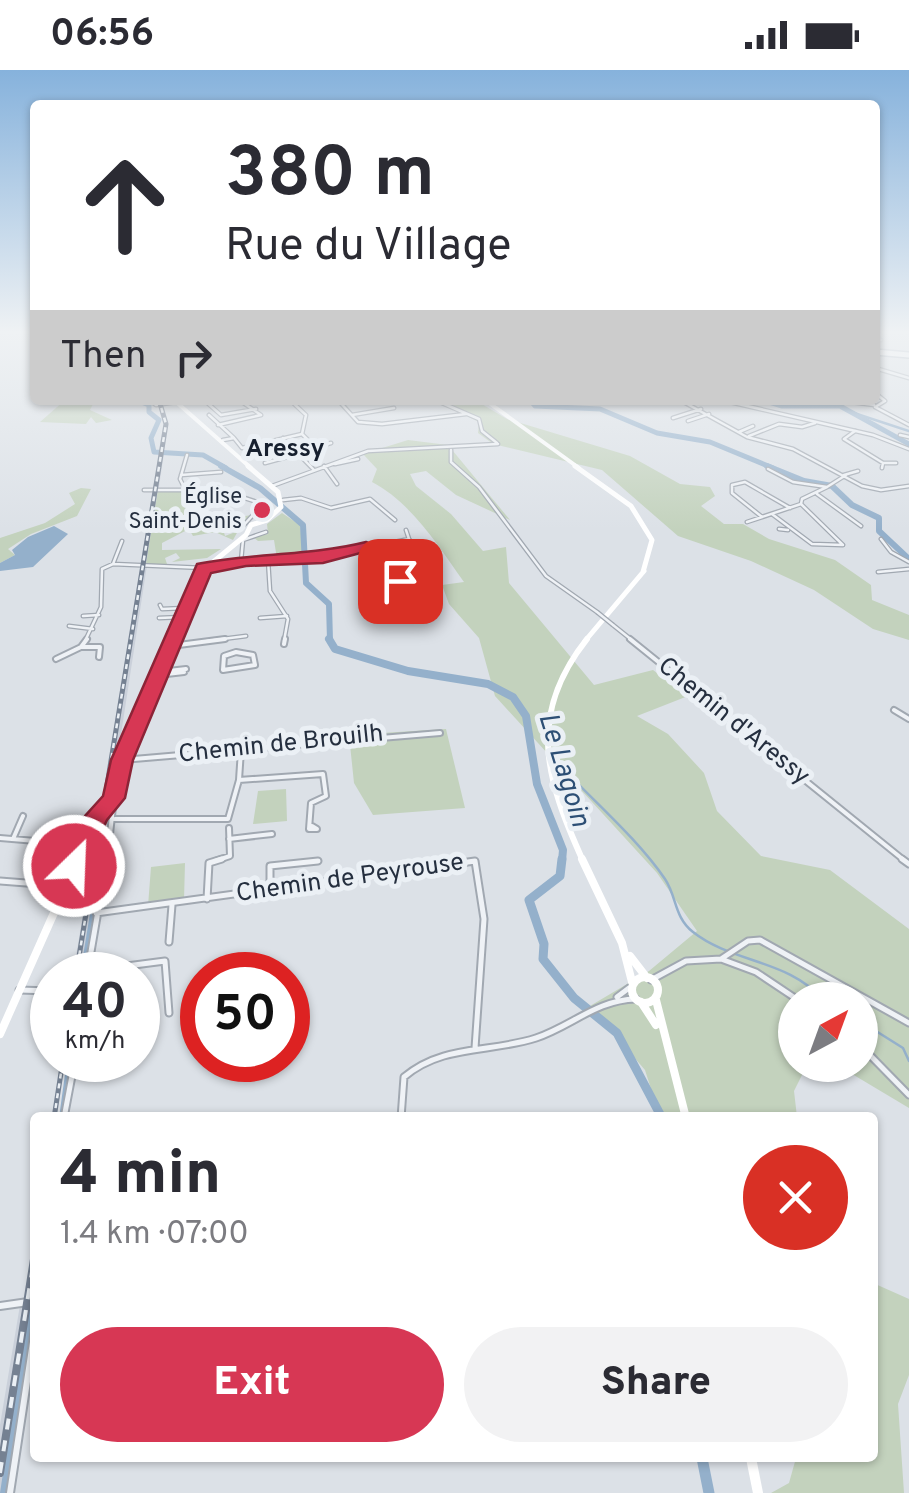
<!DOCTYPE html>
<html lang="en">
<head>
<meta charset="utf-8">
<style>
  :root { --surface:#fff; --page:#f2f2f3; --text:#2b2b33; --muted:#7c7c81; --accent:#d73754 }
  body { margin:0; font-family:Overpass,sans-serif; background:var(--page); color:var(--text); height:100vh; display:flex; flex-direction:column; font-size:38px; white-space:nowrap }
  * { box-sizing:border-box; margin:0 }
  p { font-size:32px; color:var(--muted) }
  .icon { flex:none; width:55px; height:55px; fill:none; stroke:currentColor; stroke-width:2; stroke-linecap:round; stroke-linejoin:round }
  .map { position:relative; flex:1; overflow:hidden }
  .details { position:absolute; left:30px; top:1042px; width:848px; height:350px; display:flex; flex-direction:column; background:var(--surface); border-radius:10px; box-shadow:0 2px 8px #0004 }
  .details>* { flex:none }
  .guide { position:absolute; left:30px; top:30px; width:850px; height:305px; border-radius:10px; box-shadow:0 2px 8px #0004; background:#fff; color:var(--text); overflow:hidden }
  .needle { width:65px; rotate:41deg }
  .controls { position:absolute; left:778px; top:912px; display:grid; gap:20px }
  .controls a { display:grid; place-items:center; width:100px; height:100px; border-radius:50%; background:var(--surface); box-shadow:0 2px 8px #0004; font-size:50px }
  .speed { position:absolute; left:30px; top:882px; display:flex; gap:20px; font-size:50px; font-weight:700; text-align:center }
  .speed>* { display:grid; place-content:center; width:130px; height:130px; border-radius:50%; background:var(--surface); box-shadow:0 2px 8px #0004; line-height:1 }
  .speed small { font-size:25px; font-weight:400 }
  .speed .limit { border:15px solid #d22; background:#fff; color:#111 }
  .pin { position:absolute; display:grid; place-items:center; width:85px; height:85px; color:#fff; margin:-42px; border-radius:20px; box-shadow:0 5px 15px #0006 }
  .me { position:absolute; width:110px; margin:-55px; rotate:24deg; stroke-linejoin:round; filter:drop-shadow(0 0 8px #0008) }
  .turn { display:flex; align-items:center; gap:35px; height:210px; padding:0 30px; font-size:45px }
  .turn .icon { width:130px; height:130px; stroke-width:2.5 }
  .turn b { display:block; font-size:70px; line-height:85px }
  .then { display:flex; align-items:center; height:95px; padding:0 30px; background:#0003; gap:20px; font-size:38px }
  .round { display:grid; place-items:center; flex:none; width:105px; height:105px; border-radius:52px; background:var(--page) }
  .summary { display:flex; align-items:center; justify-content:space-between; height:170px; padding:0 30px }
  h1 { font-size:60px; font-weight:800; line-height:75px }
  .action { display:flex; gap:20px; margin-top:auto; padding:20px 30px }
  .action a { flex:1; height:115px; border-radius:60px; background:var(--accent); color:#fff; font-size:40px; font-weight:800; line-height:115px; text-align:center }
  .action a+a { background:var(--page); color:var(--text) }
  .status { display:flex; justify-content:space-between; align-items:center; height:70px; padding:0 50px; background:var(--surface); direction:ltr }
  .status svg { height:28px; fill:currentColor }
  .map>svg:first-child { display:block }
</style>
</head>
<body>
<div class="status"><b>06:56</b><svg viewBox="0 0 49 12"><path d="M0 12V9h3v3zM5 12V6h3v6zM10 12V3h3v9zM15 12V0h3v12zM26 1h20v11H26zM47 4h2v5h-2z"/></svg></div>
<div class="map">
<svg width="909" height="1423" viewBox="0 0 909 1423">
  <rect width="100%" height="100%" fill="#dce1e7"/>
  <path fill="#cad0da" d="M159,384H164L120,671L109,730L102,733Z
    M109,739L82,905H73L99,746Z
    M30,1234L1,1423H0V1355L20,1235Z"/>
  <path fill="#c3d2bd" d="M65,330H95L90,340L112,350L96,353L91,347L86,354L40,352Z
    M434,330H475L507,349L630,386L680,414L710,417L715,426L701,436L724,454H743L769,469L835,490L871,515L872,530L909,545V570L873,559L814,520L751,491L678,466L602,400L493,374L478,363L479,352Z
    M408,370L448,375L510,450L456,425L426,401L410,404L416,416L451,444L483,481L506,477L509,513L594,615L653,600L688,626L637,646L668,664L704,703L717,741L761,786L830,800L909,859V1038L837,995H860V930H795V995H807L794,1021L797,1047H660L645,1000L590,936L649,901L697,861L657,803L495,626L479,568L449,534L442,515L464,512C439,477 411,432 372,412L377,399L363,384Z
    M81,418L91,419L77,446L31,464L8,479L15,485L0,493V468L45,453L75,434L69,423Z
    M192,418L193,437L188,438L193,445L204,446L212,461L218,454H229L225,450L251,445C246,457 234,457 223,459L225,466L238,461L233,470L215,462L193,466L189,459L162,473V480L221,479L207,488L172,492L180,488L176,483L165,488L167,494H146L158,420Z
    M282,443L300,455L304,488L277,489L274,470L258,471L253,467L268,464L267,454Z
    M446,659L465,738L373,745L354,713L349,665Z
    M286,719L287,751L253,754L258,721Z
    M185,793L184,830L148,836L151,797Z
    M873,1213L909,1229V1305L898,1334L904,1423H771L789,1413L796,1388H872Z"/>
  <path fill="#94b0cb" d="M54,456L68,464L33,497L0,501V493L15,485L12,480L28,467Z"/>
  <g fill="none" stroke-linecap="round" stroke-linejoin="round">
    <path stroke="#94b0cb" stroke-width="2.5" d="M0,263L5,260
      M854,343L909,361
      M559,694C593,731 636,767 665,809C677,827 674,847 693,862C732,893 790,890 823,930
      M860,951L903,978L909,991"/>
    <path stroke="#94b0cb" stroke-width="5" d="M102,791L105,770"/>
    <path stroke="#94b0cb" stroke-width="6" d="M83,905L102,789
      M62,1048L70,990"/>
    <path stroke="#94b0cb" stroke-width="8" d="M4,1423L35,1220"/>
    <path stroke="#94b0cb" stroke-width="5" d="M136,330L149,335V342L159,350L151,368L154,382L203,385L226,398
      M517,330H530L535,336L600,339L657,363L710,372L773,398
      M763,330L782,336H840L909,374"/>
    <path stroke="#94b0cb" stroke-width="6" d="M221,396L260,418L303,455L306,513L329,534L330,571
      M767,396L804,411L832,416L852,435L879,448V461L909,489"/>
    <path stroke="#94b0cb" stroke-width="8" d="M329,569L335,579L408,601L488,614L513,627L526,646L537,714L563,780L562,791"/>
    <path stroke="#94b0cb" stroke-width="9" d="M562,789L560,806L529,830L544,874L543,889L574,928L617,963L662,1048"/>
    <path stroke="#94b0cb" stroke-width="11" d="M702,1388L709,1423"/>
    <defs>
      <path id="minor-far3" d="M895,260H903
        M875,264L882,260
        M875,268L881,270
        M875,298L909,308
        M875,323L885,331L875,337L909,355
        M149,330L156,335L176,332
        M204,330L221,345L256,339
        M338,330L358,352L382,354L466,344
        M435,330L479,349L482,361L497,373
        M680,330L747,367L793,379L862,416L881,420L909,416
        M836,330L874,335
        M209,345L234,368
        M352,345L394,338
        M673,348L701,339
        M688,351L709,344
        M218,355L261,345L239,330
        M855,361L844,369L883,393L882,398
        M739,362L753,356
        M900,365L909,367
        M749,366L779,354L802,357L815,353
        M283,368L314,400
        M223,370L234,368L242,378L302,364L306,345L290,330
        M316,377L331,373
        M451,380V392L479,417L546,506L597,542
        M297,383L316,378L302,364
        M265,393L298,384
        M883,393H896
        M335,394L358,389
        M324,396L337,414
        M768,399L793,412L827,417L846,405
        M181,405L221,402
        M844,405L858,401
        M272,416L368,381L498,374
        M184,417L180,409L187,385
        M144,420H220L263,434L243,456
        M817,424L861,456
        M283,430L301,428L331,438L370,429L395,450
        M772,444L812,474L843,475L801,434
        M762,447L732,423V415L745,412L790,438
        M747,452L801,434L802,429L827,417
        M779,459L788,460
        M409,469L431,498
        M881,469L891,482L909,492
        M366,477L387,488L403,517
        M268,490L270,521L288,549L284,571
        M241,491L243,470L266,462
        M113,494L122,471
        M210,497L323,487L409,469L406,460
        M878,502L909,499
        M160,535L162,539L185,538
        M83,546L99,545
        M159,548L182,547
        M260,548L287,546
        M613,555L633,571
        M69,556L93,559
        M85,571L101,537L102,499L113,494L204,498
        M207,571L246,566"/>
      <path id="minor-far2" d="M630,569L905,791
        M284,574L285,569
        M171,576L225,569
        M81,577H100L99,587
        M236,582L253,585L255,595L223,600L224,586Z
        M56,589L81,577L87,569
        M160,602L186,599
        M158,605L184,602
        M894,640L909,649
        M241,680L239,710L323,704L326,726L311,733L309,759H317L312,756
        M122,690L440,663
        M115,749H228L239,710
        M0,768L83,775
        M13,769L23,746
        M229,769L272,764
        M107,791L114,728
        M215,791L230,786L229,758"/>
      <path id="minor-far1" d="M902,789L909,794
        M0,811L65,816
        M270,820V796L318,791
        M207,829L209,793L222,789
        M96,843L475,791L484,849L475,978
        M169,872L172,835
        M721,889L756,902L798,930
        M88,901L165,891L169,943
        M87,905L107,789
        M651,910L686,891L721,889L748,871L760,870L909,953
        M19,920L52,921
        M617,927L629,918
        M860,975L909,1025
        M64,1048L75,990
        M401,1048L404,1007C443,974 490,983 536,968C572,956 596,930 636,929"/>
      <path id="minor" d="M0,1236L35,1231
        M10,1423L35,1259"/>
      <path id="tertiary" d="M721,330L873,365L909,379"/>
      <path id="primary" d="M875,282L909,285"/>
    </defs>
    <use href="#minor-far3" stroke="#a1a8b1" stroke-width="5"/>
    <use href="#minor-far2" stroke="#a1a8b1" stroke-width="8"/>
    <use href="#minor-far1" stroke="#a1a8b1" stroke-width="9"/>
    <use href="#minor" stroke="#a1a8b1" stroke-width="10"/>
    <use href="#tertiary" stroke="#a1a8b1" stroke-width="5"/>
    <use href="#primary" stroke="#9ba6b4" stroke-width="8"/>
    <use href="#minor-far3" stroke="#eff2f6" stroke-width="2.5"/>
    <use href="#minor-far2" stroke="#eff2f6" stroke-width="4"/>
    <use href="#minor-far1" stroke="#eff2f6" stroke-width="5"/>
    <use href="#minor" stroke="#eff2f6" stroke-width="6"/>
    <use href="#tertiary" stroke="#eff2f6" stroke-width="2.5"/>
    <path stroke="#fff" stroke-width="4" d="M174,330L251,398
      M485,330L579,398"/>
    <path stroke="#fff" stroke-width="5" d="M575,396L631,436L652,470L643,502
      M172,571L201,502L246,465L251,455L267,450L281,437L278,422L248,396
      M585,571L644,501"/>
    <path stroke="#fff" stroke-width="6" d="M77,791L97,746L114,728L122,690L173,569
      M583,791C546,709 526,646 587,569"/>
    <path stroke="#fff" stroke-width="8" d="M582,789L622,873L632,912
      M630,886L647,908
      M632 920a13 13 0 1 1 26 0a13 13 0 1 1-26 0Z
      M656,930L686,1048
      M641,932L656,955
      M0,964L78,789"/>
    <path stroke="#fff" stroke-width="10" d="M751,1388L758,1423"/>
    <use href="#primary" stroke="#fff" stroke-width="5"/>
    <defs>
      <path id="rail-far1" d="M76,905L166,354L159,330
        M54,1048L63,990"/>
      <path id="rail" d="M0,1403L35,1183"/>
    </defs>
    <use href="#rail-far1" stroke="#758192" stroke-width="5"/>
    <use href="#rail" stroke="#758192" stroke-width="8"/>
    <use href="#rail-far1" stroke="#ebf0f5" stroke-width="2.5" stroke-dasharray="5" stroke-linecap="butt"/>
    <use href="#rail" stroke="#ebf0f5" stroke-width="4" stroke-dasharray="11" stroke-linecap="butt"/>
    <defs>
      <path id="minor-bridge" d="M597,542L613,555"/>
    </defs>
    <use href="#minor-bridge" stroke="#a1a8b1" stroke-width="5" stroke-linecap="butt"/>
    <use href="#minor-bridge" stroke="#eff2f6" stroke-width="2.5"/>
  </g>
  <linearGradient id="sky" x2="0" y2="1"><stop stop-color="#86b2dc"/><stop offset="0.57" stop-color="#eff2f4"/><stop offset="1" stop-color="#eff2f4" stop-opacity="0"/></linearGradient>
  <rect width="909" height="460" fill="url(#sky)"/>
  <path fill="#d73754" stroke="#8c2437" stroke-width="2.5" d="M366,472L391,482L409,511L407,515H394L379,489L364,482L323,493L246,496L211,503L133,690L125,728L107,750L83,802H65L62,796L85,746L103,726L111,690L197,494C253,483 310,486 366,472Z"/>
  <circle fill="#d73754" stroke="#ebf0f5" stroke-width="4" cx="262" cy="440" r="10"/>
  <g text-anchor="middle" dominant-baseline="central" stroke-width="10" stroke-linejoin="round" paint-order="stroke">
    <g font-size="22" fill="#252f3f" stroke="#ebf0f5" text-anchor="end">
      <text x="242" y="427">Église<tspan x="242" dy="25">Saint-Denis</tspan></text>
    </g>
    <g font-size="25" font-weight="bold" fill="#17202f" stroke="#ebf0f5">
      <text x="285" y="380">Aressy</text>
    </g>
    <g font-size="25" fill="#252f3f" stroke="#ebf0f5">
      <text transform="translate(733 652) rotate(39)">Chemin d'Aressy</text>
      <text transform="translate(281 675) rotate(-6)">Chemin de Brouilh</text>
      <text transform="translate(350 809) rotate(-8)">Chemin de Peyrouse</text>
    </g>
    <g font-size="28" font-style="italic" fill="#2d4f75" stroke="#ebf0f5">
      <text transform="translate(563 700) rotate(73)">Le Lagoin</text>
    </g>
  </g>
</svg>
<div class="controls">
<a><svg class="needle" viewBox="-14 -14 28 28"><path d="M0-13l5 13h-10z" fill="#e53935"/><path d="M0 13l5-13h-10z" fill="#7c7c81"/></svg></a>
</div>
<div class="speed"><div>40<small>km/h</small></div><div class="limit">50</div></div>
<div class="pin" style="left:400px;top:511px;background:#d93025"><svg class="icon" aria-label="arrive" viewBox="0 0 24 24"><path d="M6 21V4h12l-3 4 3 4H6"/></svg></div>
<svg class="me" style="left:74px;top:796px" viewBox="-20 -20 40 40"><circle r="17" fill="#d73754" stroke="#fff" stroke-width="3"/><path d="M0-11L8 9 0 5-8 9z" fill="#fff"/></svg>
<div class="guide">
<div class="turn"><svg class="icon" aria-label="ahead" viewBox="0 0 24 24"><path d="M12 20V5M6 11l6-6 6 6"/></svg><div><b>380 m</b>Rue du Village</div></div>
<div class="then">Then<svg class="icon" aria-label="right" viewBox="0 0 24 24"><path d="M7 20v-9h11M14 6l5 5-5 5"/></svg></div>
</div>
<section class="details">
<div class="summary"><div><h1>4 min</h1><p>1.4 km · 07:00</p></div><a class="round" style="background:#d93025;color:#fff"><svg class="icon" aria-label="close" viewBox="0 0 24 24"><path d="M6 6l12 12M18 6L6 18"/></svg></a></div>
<div class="action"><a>Exit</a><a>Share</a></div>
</section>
</div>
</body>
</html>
